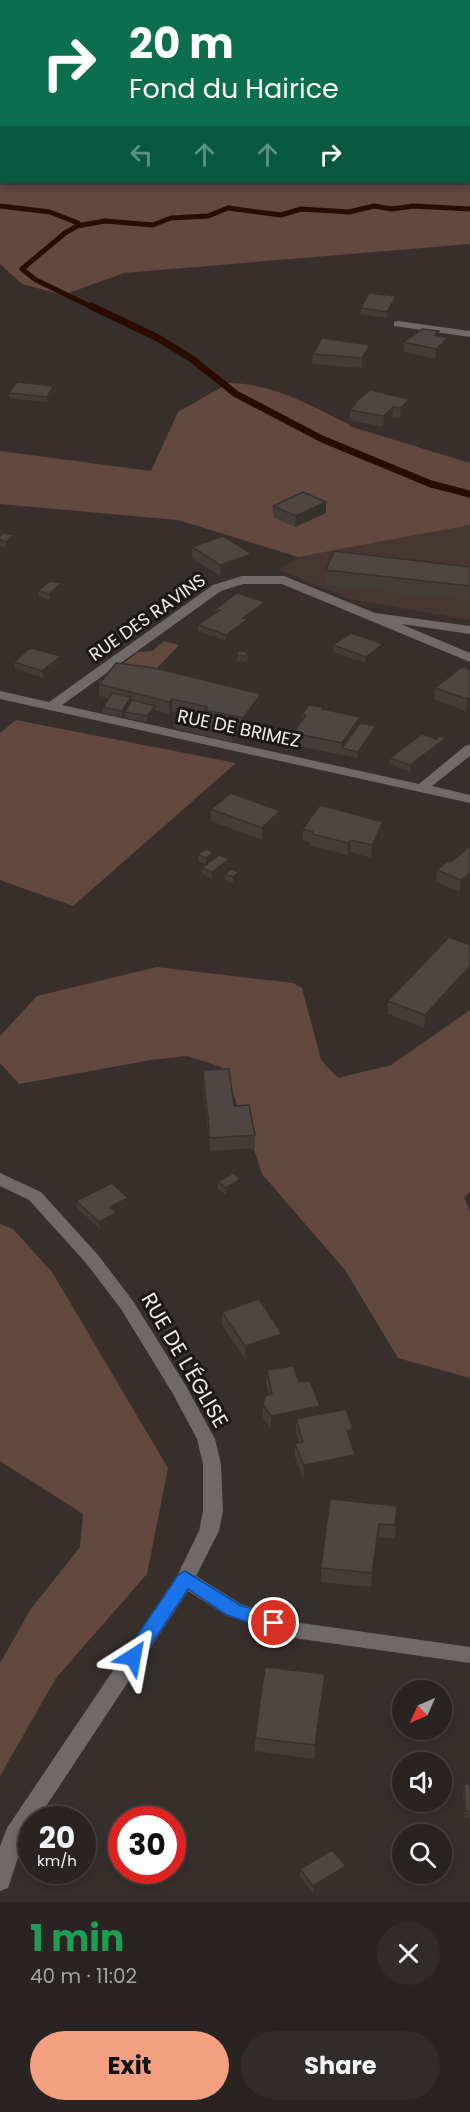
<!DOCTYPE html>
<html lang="en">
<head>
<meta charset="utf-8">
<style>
  :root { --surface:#292321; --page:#312b2a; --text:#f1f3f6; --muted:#a5a4a5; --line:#45403f; --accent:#f2a080 }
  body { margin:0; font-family:Poppins,sans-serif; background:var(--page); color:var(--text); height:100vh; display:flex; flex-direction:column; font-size:22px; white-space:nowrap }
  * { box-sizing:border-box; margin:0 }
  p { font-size:20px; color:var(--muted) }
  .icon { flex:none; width:33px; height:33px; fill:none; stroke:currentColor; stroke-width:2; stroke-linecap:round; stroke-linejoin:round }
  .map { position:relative; height:1902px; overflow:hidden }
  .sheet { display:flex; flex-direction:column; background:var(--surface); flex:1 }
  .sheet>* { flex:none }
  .banner { position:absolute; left:0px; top:0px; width:471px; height:183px; box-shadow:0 3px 9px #0003,0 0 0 2px var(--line); background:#0b6e4f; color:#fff; overflow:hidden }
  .needle { width:39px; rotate:225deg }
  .buttons { position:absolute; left:392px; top:1680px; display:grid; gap:12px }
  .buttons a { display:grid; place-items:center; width:60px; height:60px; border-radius:50%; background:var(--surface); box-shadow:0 3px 9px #0003,0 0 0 2px var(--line); font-size:30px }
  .speed { position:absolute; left:18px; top:1806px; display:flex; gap:12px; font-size:30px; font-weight:700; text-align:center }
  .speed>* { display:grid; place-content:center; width:78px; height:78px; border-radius:50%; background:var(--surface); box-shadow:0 3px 9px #0003,0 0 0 2px var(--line); line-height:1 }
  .speed small { font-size:15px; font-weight:400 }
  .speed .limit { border:9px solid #d22; background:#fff; color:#111 }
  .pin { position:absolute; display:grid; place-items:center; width:51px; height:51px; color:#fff; margin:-26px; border:3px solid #fff; border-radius:50%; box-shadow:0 2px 6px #0007 }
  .me { position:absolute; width:66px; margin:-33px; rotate:34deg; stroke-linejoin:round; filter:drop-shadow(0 0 4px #0008) }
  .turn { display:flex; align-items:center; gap:21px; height:126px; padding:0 30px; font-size:27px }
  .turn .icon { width:78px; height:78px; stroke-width:2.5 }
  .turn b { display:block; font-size:42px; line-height:51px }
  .lanes { display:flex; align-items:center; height:57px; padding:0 30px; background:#0003; justify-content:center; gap:30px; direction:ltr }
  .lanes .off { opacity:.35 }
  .round { display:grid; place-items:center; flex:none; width:63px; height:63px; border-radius:32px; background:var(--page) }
  .overview { display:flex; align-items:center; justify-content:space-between; height:102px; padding:0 30px }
  h1 { font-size:36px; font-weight:700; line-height:45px; color:#1e9e55 }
  .cta { display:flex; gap:12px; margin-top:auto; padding:12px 30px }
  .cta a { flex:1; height:69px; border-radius:36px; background:var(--accent); color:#111; font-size:24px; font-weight:700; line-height:69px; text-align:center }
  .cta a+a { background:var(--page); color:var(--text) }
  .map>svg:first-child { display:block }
</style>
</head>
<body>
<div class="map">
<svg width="470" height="1902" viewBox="0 0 470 1902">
  <rect width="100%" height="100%" fill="#372f2c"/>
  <path fill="#463732" d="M470,525V620L349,599L279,570L298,557Z"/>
  <path fill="#62483e" d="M0,116L2,182H470V162V244L124,273L63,295L22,284L0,264Z
    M229,383C272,383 312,406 350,425L349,426L470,463V525L298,557L178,520L0,504V451L151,471L178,412Z
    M164,641L179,645L149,677L104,684L98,682L138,652L152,651Z
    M16,720L236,763L73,906L0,880V733Z
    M157,967L293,983L302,988L321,1060L338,1078L391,1065L470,1010V1192L464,1197L470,1212V1378L398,1358L345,1270L262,1174L245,1122L221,1067L187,1056L151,1060L19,1084L0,1063V1036L37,996Z
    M0,1224L13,1229L52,1272L168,1468L147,1574L56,1678L0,1776V1663L31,1609L80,1547L83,1514L0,1461Z"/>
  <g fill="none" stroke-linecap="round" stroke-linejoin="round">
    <path stroke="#2b0c02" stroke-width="5" d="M0,206L50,212L78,223L77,226L105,221L153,225L171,218L208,216L228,208L281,215L301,209L349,212L374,206L392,209L413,206L470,209
      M77,226L65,233L22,269L36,280L94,308"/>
    <path stroke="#2b0c02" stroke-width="7" d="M91,306L158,338L192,359L236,394L322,439L431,484L470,494"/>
    <path fill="#6f6a69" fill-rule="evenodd" d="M280,0H288L279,2Z
      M398,321L470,331V337L394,326V322Z
      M242,576H284L375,613L470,626V634L401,624L470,653V662L282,584H243L221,591L62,705L419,784L465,746L470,745V756L432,786L470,795V803L0,699V691L49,702L213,585Z
      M0,1173L41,1192L98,1255L133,1301L186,1386L215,1439L221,1464L223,1511L219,1531L196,1576L241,1604L294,1622L470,1647V1663L294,1638L227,1616L188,1591L37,1820H32V1828L24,1839L8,1888L0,1891V1846L7,1828L178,1574L199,1531L203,1511V1464L197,1439L173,1394L121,1309L86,1263L29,1200L0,1186Z"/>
  </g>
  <path fill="#433c39" d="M396,296V301L387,318L360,314L361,308Z
    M438,336L448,349L435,359L404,352V342Z
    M313,354L370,355L362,368L312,364Z
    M54,386L55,392L47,402L9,398V393Z
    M370,390L408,409L400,418L392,417L383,427L350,420V410L354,405V403Z
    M326,502V513L295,527L273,517V506Z
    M0,536L14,541L6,548L0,546Z
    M192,547L252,565L220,576L192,558Z
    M470,567V601L326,585V570Z
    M61,589L50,600L39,597L38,591Z
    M265,608L248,621V625L226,641L198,631V625L216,613V609Z
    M333,645L383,650L365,663L333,652Z
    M248,652V659L246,662L237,661V655Z
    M14,662H62L43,678L15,668Z
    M470,670L466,711L434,699L435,688Z
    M99,684L261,694V705L243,730L241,729L232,742L174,728V722L180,713L172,711L170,714L155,710V712L147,722L125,718V713L122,717L103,713V707L109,698L99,696Z
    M323,709L360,723L376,726V732L358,758L292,745L293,733L302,720V714Z
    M446,738V744L410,772L390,764V758L436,739Z
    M211,809L280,811V823L262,840L211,821Z
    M303,829L383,834L371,858L350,852L348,855L311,846V843L303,841Z
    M470,846V885L460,892L436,882L437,870L451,862Z
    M213,852L206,864L198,861V855Z
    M229,866L212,879L202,874V868Z
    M225,874L239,879L233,884L225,880Z
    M470,945L424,1028L388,1014V1001Z
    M203,1070L234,1106L255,1135V1148L210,1151L203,1083Z
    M218,1182L241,1186L226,1195L218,1189Z
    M76,1201L128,1205L115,1212L116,1220L100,1229L77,1208Z
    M222,1312L282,1347L245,1359L222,1325Z
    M267,1370L299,1382L320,1406L319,1414L353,1442L351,1443L354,1468L303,1478L295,1457V1444L299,1443L296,1432V1424L271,1429L263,1418V1405L269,1395L266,1384Z
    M397,1506L395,1539L378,1537L371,1587L321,1582V1568Z
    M325,1674V1687L314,1759L255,1751V1738Z
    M464,1784H470V1818H465L463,1791Z
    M300,1869L345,1874L313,1893L300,1876Z"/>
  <path fill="#37312e" d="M396,296V301L387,318V312Z
    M448,338V349L435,359L436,349Z
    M370,345V355L362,368V358Z
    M54,386L55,392L47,402V397Z
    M409,399L408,409L400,418L401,408Z
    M393,407L392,417L383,427L384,416Z
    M326,502V513L295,527L296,516Z
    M14,535V541L6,548V542Z
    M252,554V565L220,576V565Z
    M61,583V589L50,600L49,594Z
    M265,602V608L248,621V625L226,641V635L243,618Z
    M383,644V650L365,663L366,657Z
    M61,656L62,662L43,678L42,671Z
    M261,694V705L243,730V718Z
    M131,697V704L122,717V711Z
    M470,697V708L466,711L467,699Z
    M172,699V711L170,714L169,702Z
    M155,706V712L147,722V716Z
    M360,717V729L342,748V743Z
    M241,723V729L232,742V736Z
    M376,726V732L358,758V752Z
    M446,738V744L410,772V765Z
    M280,811V823L262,840V828Z
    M383,822V834L371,858L372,845Z
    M351,840L350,852L348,855V843Z
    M213,852L214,858L206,864V858Z
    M229,859V866L212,879V872Z
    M239,872V879L233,884V877Z
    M470,873V885L460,892L461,880Z
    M470,966V978L424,1028L425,1015Z
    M241,1179V1186L226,1195V1188Z
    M128,1198V1205L110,1215V1207Z
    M116,1213V1220L100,1229L99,1222Z
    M282,1334V1347L245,1359V1346Z
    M320,1406L319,1420L296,1419V1424L271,1429V1416Z
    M353,1429V1442L347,1444V1431Z
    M355,1455L354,1468L303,1478L304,1465Z
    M379,1524L378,1537L371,1587L372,1573Z
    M325,1674V1687L314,1759L315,1745Z
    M346,1866L345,1874L313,1893V1886Z"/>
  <path fill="#4e4642" stroke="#37312e" stroke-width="1.5" d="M369,293L396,296L387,312L361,308Z
    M422,329L439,331L435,335L448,338L436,349L404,342Z
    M322,338L370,345L362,358L313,354Z
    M17,382L54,386L47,397L9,393Z
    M370,390L409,399L401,408L393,407L384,416L350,410L356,403H354Z
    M303,492L326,502L296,516L273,506Z
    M4,533L14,535L6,542L0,540V536Z
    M223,536L252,554L220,565L192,547Z
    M334,551L470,567V586L326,570Z
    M50,581L61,583L49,594L38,591Z
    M237,593L265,602L243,618L248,619L226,635L198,625L220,610L216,609Z
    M351,633L383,644L366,657L333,645Z
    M30,648L61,656L42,671L14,662Z
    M239,651L248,652L246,656L237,655Z
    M116,663L155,668L261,694L243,718L205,710L207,707L172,699L169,702L99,684Z
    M462,667L470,670V697L467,699L435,688Z
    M112,693L131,697L122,711L103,707Z
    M132,700L155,706L147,716L125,712Z
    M309,705L323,707L322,709L360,717L342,743L293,733L306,715L302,714Z
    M182,710L241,723L232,736L174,722Z
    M360,723L376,726L358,752L342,748Z
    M422,734L436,739L440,736L446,738L410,765L390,758Z
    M231,793L280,811L262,828L211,809Z
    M320,805L383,822L372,845L351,840L348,843L312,834L313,832L303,829Z
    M470,846V873L461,880L437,870L448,861L451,862Z
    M206,849L213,852L206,858L198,855Z
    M219,855L229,859L212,872L202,868Z
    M231,869L239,872L233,877L225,874Z
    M449,937L470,945V966L425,1015L388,1001Z
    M229,1069L234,1106L249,1105L255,1135L210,1138L203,1070Z
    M233,1173L241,1179L226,1188L218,1182Z
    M112,1183L128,1198L110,1207L116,1213L99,1222L76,1201Z
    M259,1299L282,1334L245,1346L222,1312Z
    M293,1366L299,1382L310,1381L320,1406L271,1416L263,1405L265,1396L272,1394L267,1370Z
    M346,1409L353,1429L347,1431L355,1455L304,1465L295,1444L303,1442L296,1419Z
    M330,1499L397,1506L395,1525L379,1524L372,1573L321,1568Z
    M265,1667L325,1674L315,1745L255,1738Z
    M464,1784H470V1811H466Z
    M332,1850L346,1866L313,1886L300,1869Z"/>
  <path fill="#1a73e8" stroke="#114b97" stroke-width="1.5" d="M185,1571L240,1605L280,1618L283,1623L280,1629L274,1631L227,1615L188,1589L139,1663L133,1665L126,1663L123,1657L126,1652L179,1574Z"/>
  <g text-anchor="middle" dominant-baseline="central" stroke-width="6" stroke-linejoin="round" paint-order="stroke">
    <g font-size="18" fill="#f1ecea" stroke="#1b1816">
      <text transform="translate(147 617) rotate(-35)">RUE DES RAVINS</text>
      <text transform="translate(239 728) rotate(12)">RUE DE BRIMEZ</text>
    </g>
    <g font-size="21" fill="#f1ecea" stroke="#1b1816">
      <text transform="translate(185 1360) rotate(60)">RUE DE L'ÉGLISE</text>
    </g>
  </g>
</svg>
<div class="buttons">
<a><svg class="needle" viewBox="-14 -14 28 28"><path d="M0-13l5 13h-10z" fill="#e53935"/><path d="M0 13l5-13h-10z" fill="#a5a4a5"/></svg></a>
<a><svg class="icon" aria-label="sound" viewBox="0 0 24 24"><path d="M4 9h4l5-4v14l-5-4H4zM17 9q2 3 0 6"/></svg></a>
<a><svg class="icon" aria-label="search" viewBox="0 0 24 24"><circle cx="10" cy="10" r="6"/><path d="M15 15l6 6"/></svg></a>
</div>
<div class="speed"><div>20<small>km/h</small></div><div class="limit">30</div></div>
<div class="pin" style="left:274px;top:1623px;background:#d93025"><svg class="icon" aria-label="arrive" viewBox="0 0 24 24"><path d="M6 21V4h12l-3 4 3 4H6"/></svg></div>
<svg class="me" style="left:133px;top:1657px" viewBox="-20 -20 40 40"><path d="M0-17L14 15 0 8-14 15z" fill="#1a73e8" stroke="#fff" stroke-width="4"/></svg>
<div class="banner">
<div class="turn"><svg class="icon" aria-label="right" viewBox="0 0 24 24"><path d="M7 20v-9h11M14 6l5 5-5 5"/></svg><div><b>20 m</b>Fond du Hairice</div></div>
<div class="lanes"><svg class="icon off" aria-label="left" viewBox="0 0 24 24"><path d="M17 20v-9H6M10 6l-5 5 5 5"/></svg><svg class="icon off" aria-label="ahead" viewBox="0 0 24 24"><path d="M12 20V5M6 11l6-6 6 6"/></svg><svg class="icon off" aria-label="ahead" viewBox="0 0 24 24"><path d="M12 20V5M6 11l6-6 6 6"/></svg><svg class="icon" aria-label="right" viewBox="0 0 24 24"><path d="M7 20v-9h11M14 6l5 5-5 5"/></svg></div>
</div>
</div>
<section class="sheet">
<div class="overview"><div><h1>1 min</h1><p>40 m · 11:02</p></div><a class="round"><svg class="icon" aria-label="close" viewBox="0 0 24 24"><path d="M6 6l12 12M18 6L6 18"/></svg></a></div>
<div class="cta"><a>Exit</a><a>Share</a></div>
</section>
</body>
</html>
